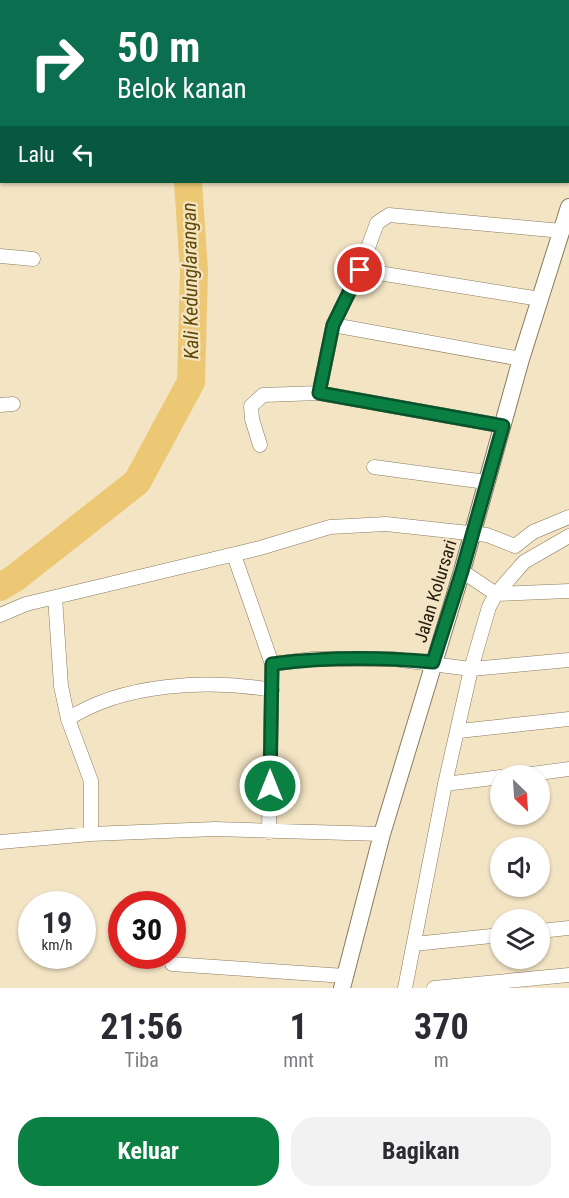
<!DOCTYPE html>
<html lang="id">
<head>
<meta charset="utf-8">
<style>
  :root { --surface:#fff; --page:#f2f2f3; --text:#2b2b33; --muted:#7c7c81; --accent:#0b8043 }
  body { margin:0; font-family:"Roboto Condensed",sans-serif; background:var(--page); color:var(--text); height:100vh; display:flex; flex-direction:column; font-size:22px; white-space:nowrap }
  * { box-sizing:border-box; margin:0 }
  p { font-size:20px; color:var(--muted) }
  .icon { flex:none; width:33px; height:33px; fill:none; stroke:currentColor; stroke-width:2; stroke-linecap:round; stroke-linejoin:round }
  .map { position:relative; height:988px; overflow:hidden }
  .drawer { display:flex; flex-direction:column; background:var(--surface); flex:1 }
  .drawer>* { flex:none }
  .guide { position:absolute; left:0px; top:0px; width:570px; height:183px; box-shadow:0 2px 4px #0004; background:#0b6e4f; color:#fff; overflow:hidden }
  .needle { width:39px; rotate:155deg }
  .tools { position:absolute; left:490px; top:765px; display:grid; gap:12px }
  .tools a { display:grid; place-items:center; width:60px; height:60px; border-radius:50%; background:var(--surface); box-shadow:0 2px 4px #0004; font-size:30px }
  .speed { position:absolute; left:18px; top:891px; display:flex; gap:12px; font-size:30px; font-weight:700; text-align:center }
  .speed>* { display:grid; place-content:center; width:78px; height:78px; border-radius:50%; background:var(--surface); box-shadow:0 2px 4px #0004; line-height:1 }
  .speed small { font-size:15px; font-weight:400 }
  .speed .limit { border:9px solid #d22; background:#fff; color:#111 }
  .pin { position:absolute; display:grid; place-items:center; width:51px; height:51px; color:#fff; margin:-26px; border:3px solid #fff; border-radius:50%; box-shadow:0 2px 6px #0007 }
  .me { position:absolute; width:66px; margin:-33px; rotate:0deg; stroke-linejoin:round; filter:drop-shadow(0 0 4px #0008) }
  .turn { display:flex; align-items:center; gap:21px; height:126px; padding:0 18px; font-size:27px }
  .turn .icon { width:78px; height:78px; stroke-width:2.5 }
  .turn b { display:block; font-size:42px; line-height:51px }
  .then { display:flex; align-items:center; height:57px; padding:0 18px; background:#0003; gap:12px; font-size:22px }
  .eta { display:flex; justify-content:space-evenly; align-items:center; height:102px; text-align:center }
  .eta b { font-size:36px; font-weight:700; line-height:42px }
  .primary-button { display:flex; gap:12px; margin-top:auto; padding:12px 18px }
  .primary-button a { flex:1; height:69px; border-radius:24px; background:var(--accent); color:#fff; font-size:24px; font-weight:700; line-height:69px; text-align:center }
  .primary-button a+a { background:var(--page); color:var(--text) }
  .map>svg:first-child { display:block }
</style>
</head>
<body>
<div class="map">
<svg width="569" height="988" viewBox="0 0 569 988">
  <rect width="100%" height="100%" fill="#f3e4c4"/>
  <g fill="none" stroke-linecap="round" stroke-linejoin="round">
    <path stroke="#edc874" stroke-width="28" d="M184,0V2
      M0,587L15,578L137,482L191,382L194,271L188,182"/>
    <defs>
      <path id="minor" d="M441,2L442,0
        M568,25H569
        M0,33H2
        M0,126L2,127
        M0,256L33,259
        M360,270L540,299
        M333,325L521,359
        M319,393L333,325L360,270L377,223L389,215L562,231
        M0,405L13,404
        M260,445L252,419L251,406L263,395L319,393L503,426
        M374,467L486,482
        M234,555L272,664L269,832
        M462,571L496,594L569,591
        M55,597L61,686L68,719L91,781V834
        M0,615L26,604L260,548L330,527L386,524L487,535L515,546L533,532L569,517
        M272,664L313,659H393L471,669L569,660
        M68,719C123,683 209,679 272,690
        M459,731L569,719
        M517,776L569,769
        M445,784L501,777
        M0,842L91,834L215,829L382,834
        M540,931L569,928
        M414,944L501,935
        M172,964L345,976
        M405,988L445,784L471,669L489,607L496,594L524,562L569,536
        M434,988L569,975"/>
      <path id="tertiary" d="M342,988L382,834L462,571L521,359L569,207"/>
    </defs>
    <use href="#minor" stroke="#897b5e" stroke-width="15"/>
    <use href="#tertiary" stroke="#897b5e" stroke-width="18"/>
    <use href="#minor" stroke="#fff" stroke-width="14"/>
    <use href="#tertiary" stroke="#fff" stroke-width="16"/>
  </g>
  <g fill="none" stroke-linecap="round" stroke-linejoin="round">
    <defs>
      <path id="route" d="M270,786L272,664C326,657 379,657 433,662L462,571L503,426L319,393L333,325L360,270"/>
    </defs>
    <use href="#route" stroke="#07532c" stroke-width="15"/>
    <use href="#route" stroke="#0b8043" stroke-width="10"/>
  </g>
  <g text-anchor="middle" dominant-baseline="central" stroke-width="4.5" stroke-linejoin="round" paint-order="stroke">
    <g font-size="18" fill="#201a0f" stroke="#f3e4c4">
      <text transform="translate(435 591) rotate(-73)">Jalan Kolursari</text>
    </g>
    <g font-size="20" font-style="italic" fill="#624903" stroke="#f3e4c4">
      <text transform="translate(190 281) rotate(-91)">Kali Kedunglarangan</text>
    </g>
  </g>
</svg>
<div class="tools">
<a><svg class="needle" viewBox="-14 -14 28 28"><path d="M0-13l5 13h-10z" fill="#e53935"/><path d="M0 13l5-13h-10z" fill="#7c7c81"/></svg></a>
<a><svg class="icon" aria-label="sound" viewBox="0 0 24 24"><path d="M4 9h4l5-4v14l-5-4H4zM17 9q2 3 0 6"/></svg></a>
<a><svg class="icon" aria-label="layers" viewBox="0 0 24 24"><path d="M12 4l9 5-9 5-9-5zM3 14l9 5 9-5"/></svg></a>
</div>
<div class="speed"><div>19<small>km/h</small></div><div class="limit">30</div></div>
<div class="pin" style="left:360px;top:270px;background:#d93025"><svg class="icon" aria-label="arrive" viewBox="0 0 24 24"><path d="M6 21V4h12l-3 4 3 4H6"/></svg></div>
<svg class="me" style="left:270px;top:786px" viewBox="-20 -20 40 40"><circle r="17" fill="#0b8043" stroke="#fff" stroke-width="3"/><path d="M0-11L8 9 0 5-8 9z" fill="#fff"/></svg>
<div class="guide">
<div class="turn"><svg class="icon" aria-label="right" viewBox="0 0 24 24"><path d="M7 20v-9h11M14 6l5 5-5 5"/></svg><div><b>50 m</b>Belok kanan</div></div>
<div class="then">Lalu<svg class="icon" aria-label="left" viewBox="0 0 24 24"><path d="M17 20v-9H6M10 6l-5 5 5 5"/></svg></div>
</div>
</div>
<section class="drawer">
<div class="eta">
<div><b>21:56</b><p>Tiba</p></div>
<div><b>1</b><p>mnt</p></div>
<div><b>370</b><p>m</p></div>
</div>
<div class="primary-button"><a>Keluar</a><a>Bagikan</a></div>
</section>
</body>
</html>
